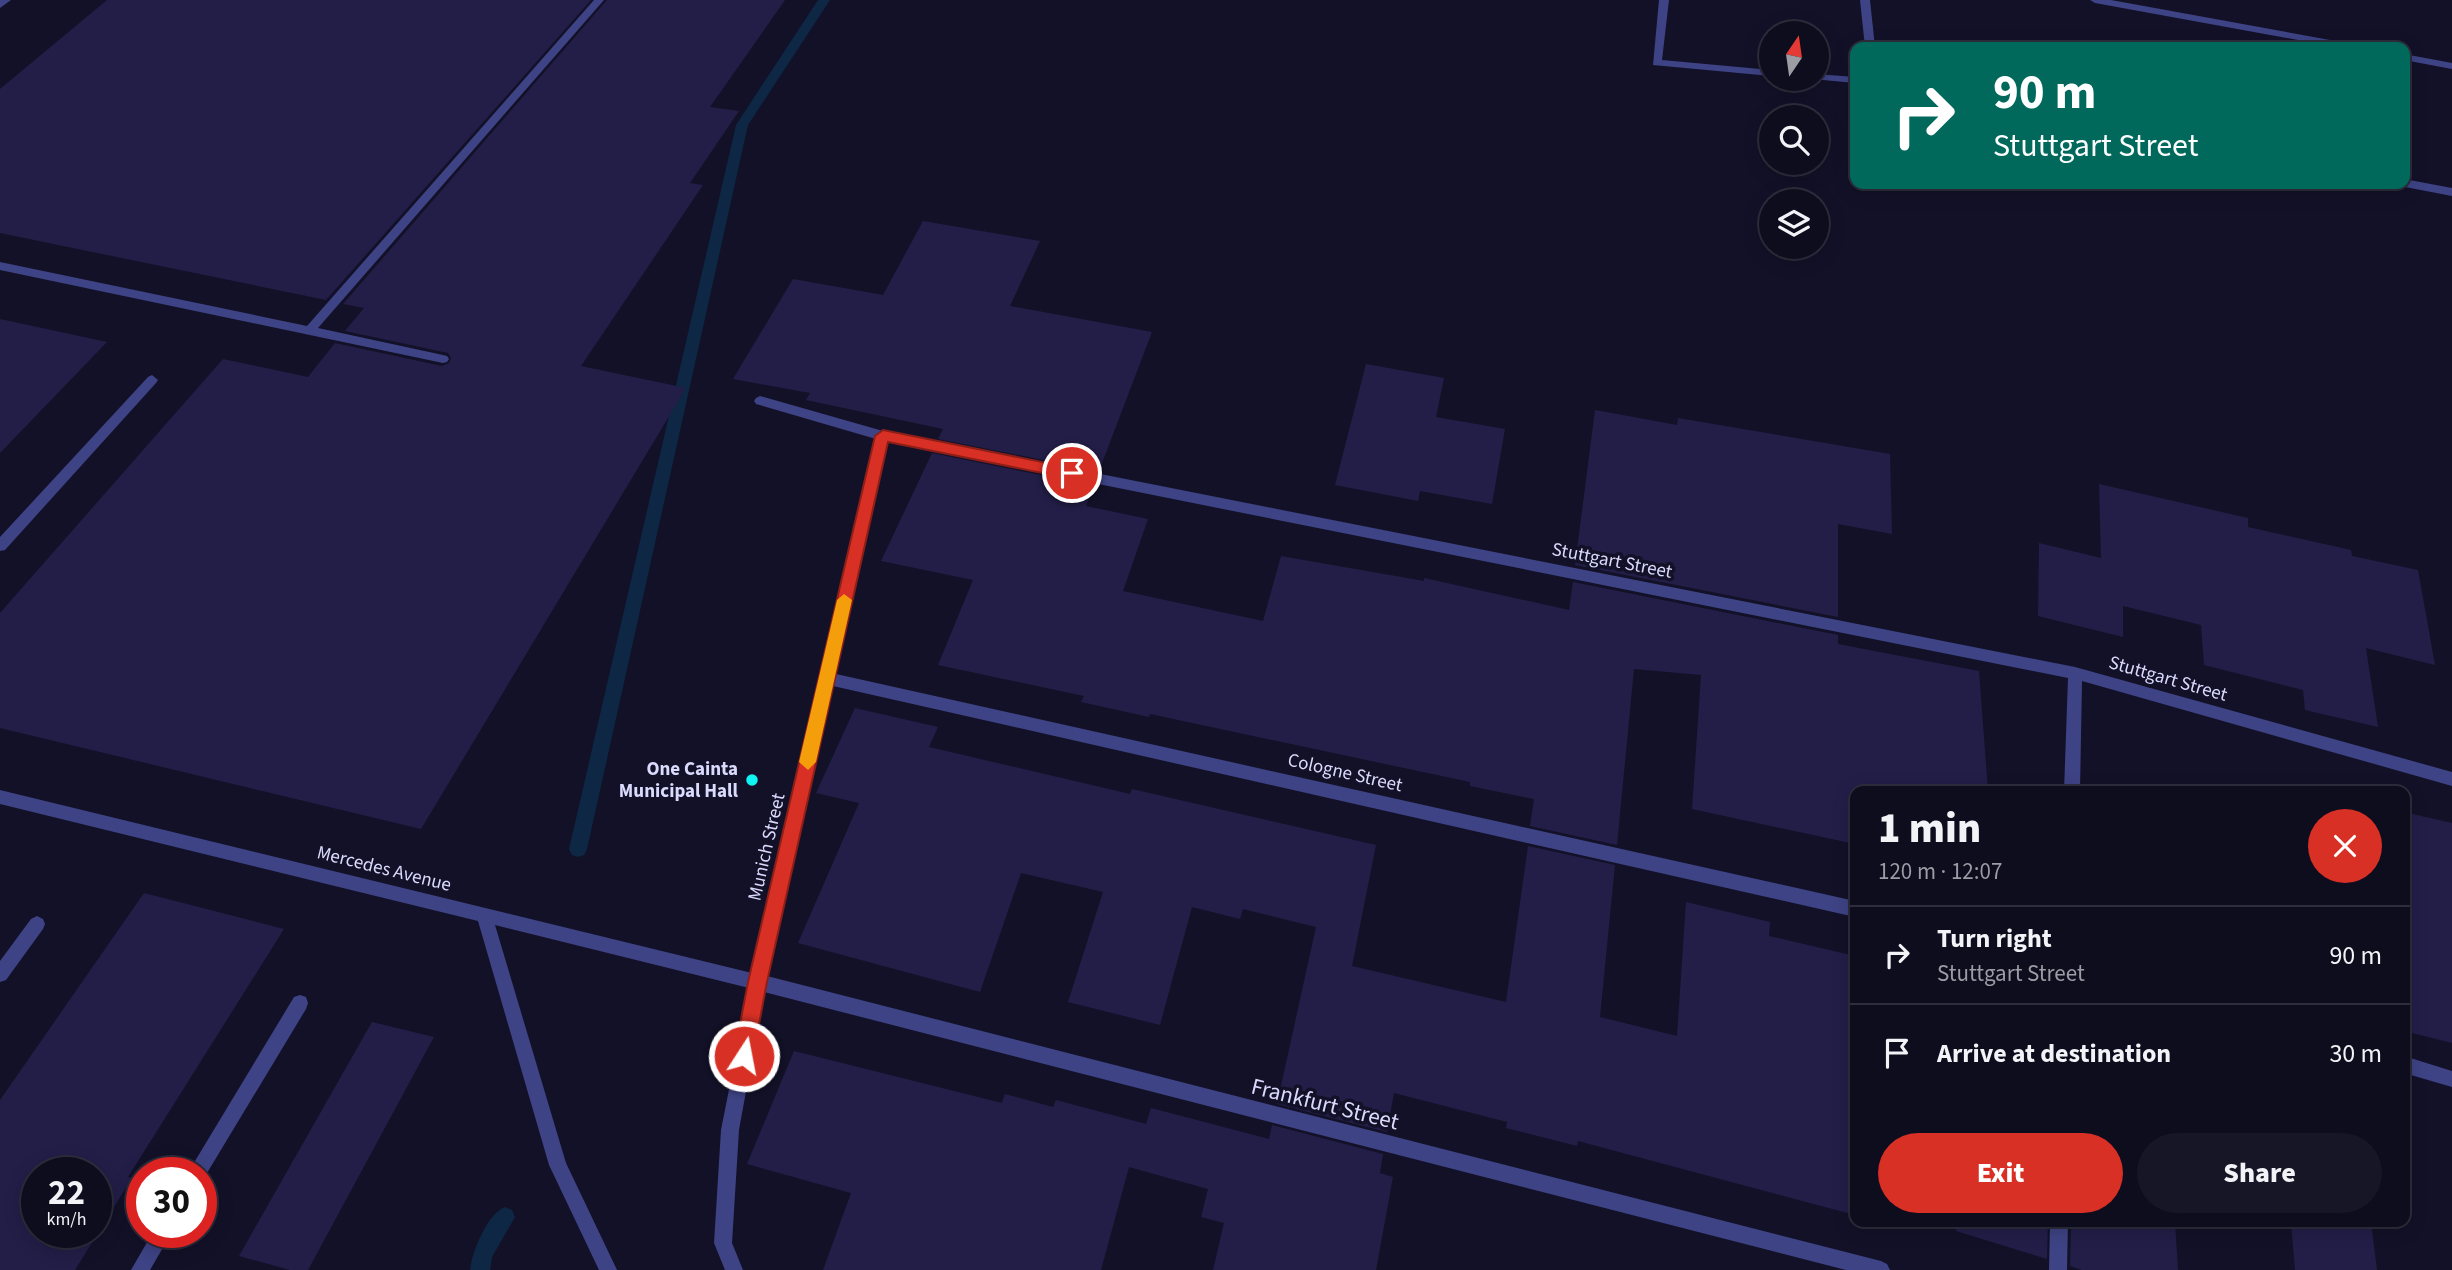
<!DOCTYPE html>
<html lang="en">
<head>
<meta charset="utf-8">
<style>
  :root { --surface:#0e0d1e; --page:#171627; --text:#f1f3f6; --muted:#9b9ca4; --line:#2e2d3c; --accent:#d93025 }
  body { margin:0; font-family:"Source Sans 3",sans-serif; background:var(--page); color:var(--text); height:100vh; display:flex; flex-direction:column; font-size:26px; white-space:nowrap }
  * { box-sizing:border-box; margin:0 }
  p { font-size:23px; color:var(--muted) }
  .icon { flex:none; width:38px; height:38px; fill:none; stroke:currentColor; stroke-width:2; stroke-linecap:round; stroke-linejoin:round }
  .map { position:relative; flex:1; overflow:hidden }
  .panel { position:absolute; left:1850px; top:786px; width:560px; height:441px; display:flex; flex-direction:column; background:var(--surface); border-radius:14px; box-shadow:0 4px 18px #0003,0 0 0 2px var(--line) }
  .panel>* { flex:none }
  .guide { position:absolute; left:1850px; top:42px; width:560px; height:147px; border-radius:14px; box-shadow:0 4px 18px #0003,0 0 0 2px var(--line); background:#00695c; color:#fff; overflow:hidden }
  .needle { width:46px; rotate:13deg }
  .tools { position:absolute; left:1759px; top:21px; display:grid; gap:14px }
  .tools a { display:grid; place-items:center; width:70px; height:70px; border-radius:50%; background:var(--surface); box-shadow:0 4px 18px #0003,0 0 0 2px var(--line); font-size:35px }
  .speed { position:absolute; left:21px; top:1157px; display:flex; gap:14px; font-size:35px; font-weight:700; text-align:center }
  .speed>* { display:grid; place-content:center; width:91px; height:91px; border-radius:50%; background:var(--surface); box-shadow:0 4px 18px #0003,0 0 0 2px var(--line); line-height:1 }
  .speed small { font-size:18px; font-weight:400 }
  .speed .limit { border:10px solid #d22; background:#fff; color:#111 }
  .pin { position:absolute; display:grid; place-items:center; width:60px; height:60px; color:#fff; margin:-30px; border:4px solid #fff; border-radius:50%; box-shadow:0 2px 7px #0007 }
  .me { position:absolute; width:77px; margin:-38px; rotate:11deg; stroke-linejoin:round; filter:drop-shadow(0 0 5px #0008) }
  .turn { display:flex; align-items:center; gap:24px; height:147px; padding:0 28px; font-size:32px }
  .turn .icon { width:91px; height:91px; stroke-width:2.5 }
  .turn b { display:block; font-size:49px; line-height:60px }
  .round { display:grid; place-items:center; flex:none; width:74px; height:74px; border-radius:37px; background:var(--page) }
  .summary { display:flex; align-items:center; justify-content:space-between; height:119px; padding:0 28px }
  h1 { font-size:42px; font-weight:800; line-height:52px }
  .primary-button { display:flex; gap:14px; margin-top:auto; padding:14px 28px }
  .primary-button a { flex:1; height:80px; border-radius:42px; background:var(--accent); color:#fff; font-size:28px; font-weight:800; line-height:80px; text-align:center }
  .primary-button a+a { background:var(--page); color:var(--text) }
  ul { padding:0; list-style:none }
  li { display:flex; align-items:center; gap:21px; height:98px; padding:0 28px; border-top:2px solid var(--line) }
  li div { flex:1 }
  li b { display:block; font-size:26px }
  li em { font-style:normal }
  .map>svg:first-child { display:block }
</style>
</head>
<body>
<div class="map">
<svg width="2452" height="1270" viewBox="0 0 2452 1270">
  <rect width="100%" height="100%" fill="#131128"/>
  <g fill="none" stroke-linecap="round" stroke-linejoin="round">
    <path fill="#0d2745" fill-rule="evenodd" d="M818,0H830L748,125L587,849L584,855L578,857L572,855L569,849L736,125Z
      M505,1207L512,1210L515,1217L492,1257L490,1270H470C472,1252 487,1214 505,1207Z"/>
  </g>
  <path fill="#221e48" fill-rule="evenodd" d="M107,0H591L326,300L0,233V89Z
    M607,0H785L710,107L739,111L690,183L703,185L581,366L686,388L421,829L0,728V613L223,359L308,377L335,343L442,366L449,363L451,358L448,353L345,331L364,308L343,304Z
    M923,221L1040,241L1010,306L1152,332L1099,471L938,439L943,429L806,400L810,393L733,379L793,279L883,295Z
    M0,319L107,342L0,453Z
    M1366,364L1444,378L1436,417L1505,429L1492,504L1420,491L1418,501L1335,485Z
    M1595,410L1677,425L1678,418L1890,454L1892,534L1838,524V617L1575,565Z
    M932,453L1094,486L1086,506L1148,519L1123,591L1263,621L1281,556L1424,581V578L1569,610L1573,582L1838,635V644L1979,671L1988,791H1855V844L1692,809L1701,675L1634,669L1617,845L1530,826L1534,799L1470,786V782L1150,714L1149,717L1081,702L1084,696L938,665L973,580L881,561Z
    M2099,484L2248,518V527L2351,550L2352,556L2418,570L2435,665L2366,648L2378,727L2305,710L2303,690L2204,665L2201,625L2123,606V637L2038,616L2039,543L2101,558Z
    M855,708L938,727L929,747L1130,794L1132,789L1376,845L1352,966L1506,1002L1528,846L1615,865L1600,1017L1677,1036L1686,902L1770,922L1769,936L1855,956V1215L1578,1141L1577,1146L1506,1128L1507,1122L1394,1093L1387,1132L1277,1104L1316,927L1243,909L1240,919L1192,907L1160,1025L1068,1002L1103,892L1021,873L980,992L798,943L859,803L816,793Z
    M2404,812L2452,823V1043L2404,1031Z
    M144,893L284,929L128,1177L132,1178L75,1270H0V1100ZM37,1172H96V1232H37Z
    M372,1022L434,1037L308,1270H290L239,1256Z
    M794,1051L1002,1103L1005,1094L1053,1107L1056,1100L1146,1124L1151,1108L1269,1139L1272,1125L1383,1154L1380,1173L1393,1177L1376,1270H1213L1224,1223L1201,1217L1208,1189L1129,1167L1101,1270H823L851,1193L747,1164Z
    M1958,1222H2048L2047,1259L1956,1231Z
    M2071,1222H2175L2178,1270H2082L2070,1266Z
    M2291,1222H2371L2377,1270H2295Z"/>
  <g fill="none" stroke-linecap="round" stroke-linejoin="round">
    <path fill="#3e4385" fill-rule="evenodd" d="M0,0H11L0,8Z
      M594,0H604L318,328L443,355L447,356L449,359L447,362L443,363L0,270V262L307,326Z
      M152,375L158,380L156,383L5,550L0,551V537L148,377Z"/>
    <path fill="#3e4385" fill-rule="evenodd" d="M1659,0H1669L1662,60L1771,70V76L1653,65Z
      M1860,0H1870L1875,47H1865Z
      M2090,0H2111L2352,44L2357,47H2336L2095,3Z
      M2404,54L2452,63V69L2404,60Z
      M1816,74L1855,77V83L1812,79H1816Z
      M2404,179L2452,188V196L2400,186L2399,184H2404Z
      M760,396L883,431L2075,667L2452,772V786L2082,681L2080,791H2064L2068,678L888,442L836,674L1855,901V917L833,686L767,976L1881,1261L1887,1264L1890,1270H1846L764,992L739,1130L732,1243L743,1270H725L714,1243L721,1130L749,988L495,925L566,1163L617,1270H599L549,1165L478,921L0,804V790L752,973L876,439L756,404L754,401L756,398Z
      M37,916L43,919L45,924L43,929L6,980L0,982V961L31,919Z
      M300,995L306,997L308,1003L306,1009L204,1178L201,1179V1172H189L192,1166L294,997Z
      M2404,1056L2452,1071V1087L2404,1073Z
      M2050,1222H2068L2067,1270H2049Z
      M153,1232H172L150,1270H131Z"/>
  </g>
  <path fill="#d93025" stroke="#8d1f18" stroke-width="2" d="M883,430L1072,468L1080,473L1072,479L888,442L767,982L753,1056L751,1063L744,1066L737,1063L734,1056L748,982L875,436Z"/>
  <path fill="#f59e0b" d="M844,594L852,600L816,762L808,770L799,762L837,600Z"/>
  <circle fill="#0ff5f3" stroke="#131128" stroke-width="2.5" cx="752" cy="780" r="7"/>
  <g text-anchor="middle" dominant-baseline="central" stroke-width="7" stroke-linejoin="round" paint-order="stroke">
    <g font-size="19" fill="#dadafd" stroke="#131128">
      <text transform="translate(1612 561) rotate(11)">Stuttgart Street</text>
      <text transform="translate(2168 679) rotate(16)">Stuttgart Street</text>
      <text transform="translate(1345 773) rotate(13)">Cologne Street</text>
      <text transform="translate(767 847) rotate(-77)">Munich Street</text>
      <text transform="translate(384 869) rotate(14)">Mercedes Avenue</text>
    </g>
    <g font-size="19" font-weight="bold" fill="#dadafd" stroke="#131128" text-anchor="end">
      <text x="738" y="769">One Cainta<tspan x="738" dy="22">Municipal Hall</tspan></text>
    </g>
    <g font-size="23" fill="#dadafd" stroke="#131128">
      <text transform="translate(1325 1104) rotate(14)">Frankfurt Street</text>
    </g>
  </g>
</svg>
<div class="tools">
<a><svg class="needle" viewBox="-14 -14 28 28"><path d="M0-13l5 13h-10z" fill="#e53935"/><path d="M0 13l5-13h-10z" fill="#9b9ca4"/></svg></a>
<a><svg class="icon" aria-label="search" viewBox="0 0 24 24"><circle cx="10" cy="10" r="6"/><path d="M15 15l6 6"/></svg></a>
<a><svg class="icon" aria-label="layers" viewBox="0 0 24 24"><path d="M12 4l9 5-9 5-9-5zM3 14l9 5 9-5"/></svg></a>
</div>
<div class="speed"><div>22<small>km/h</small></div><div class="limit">30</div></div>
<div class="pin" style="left:1072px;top:473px;background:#d93025"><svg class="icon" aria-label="arrive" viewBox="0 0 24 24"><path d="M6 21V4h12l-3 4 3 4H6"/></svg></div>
<svg class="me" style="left:744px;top:1056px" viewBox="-20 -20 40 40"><circle r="17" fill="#d93025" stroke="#fff" stroke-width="3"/><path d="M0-11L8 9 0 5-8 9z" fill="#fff"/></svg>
<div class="guide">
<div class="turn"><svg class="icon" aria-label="right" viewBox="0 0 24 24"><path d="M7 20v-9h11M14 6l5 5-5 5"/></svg><div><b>90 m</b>Stuttgart Street</div></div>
</div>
<section class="panel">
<div class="summary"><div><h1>1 min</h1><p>120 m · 12:07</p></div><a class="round" style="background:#d93025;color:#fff"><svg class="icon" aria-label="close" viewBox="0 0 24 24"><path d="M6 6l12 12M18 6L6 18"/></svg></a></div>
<ul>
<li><svg class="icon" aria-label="right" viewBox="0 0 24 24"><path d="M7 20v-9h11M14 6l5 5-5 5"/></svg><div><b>Turn right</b><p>Stuttgart Street</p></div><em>90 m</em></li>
<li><svg class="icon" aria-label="arrive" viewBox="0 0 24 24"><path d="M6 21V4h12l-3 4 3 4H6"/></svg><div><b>Arrive at destination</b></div><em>30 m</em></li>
</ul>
<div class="primary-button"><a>Exit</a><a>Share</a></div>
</section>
</div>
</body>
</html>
